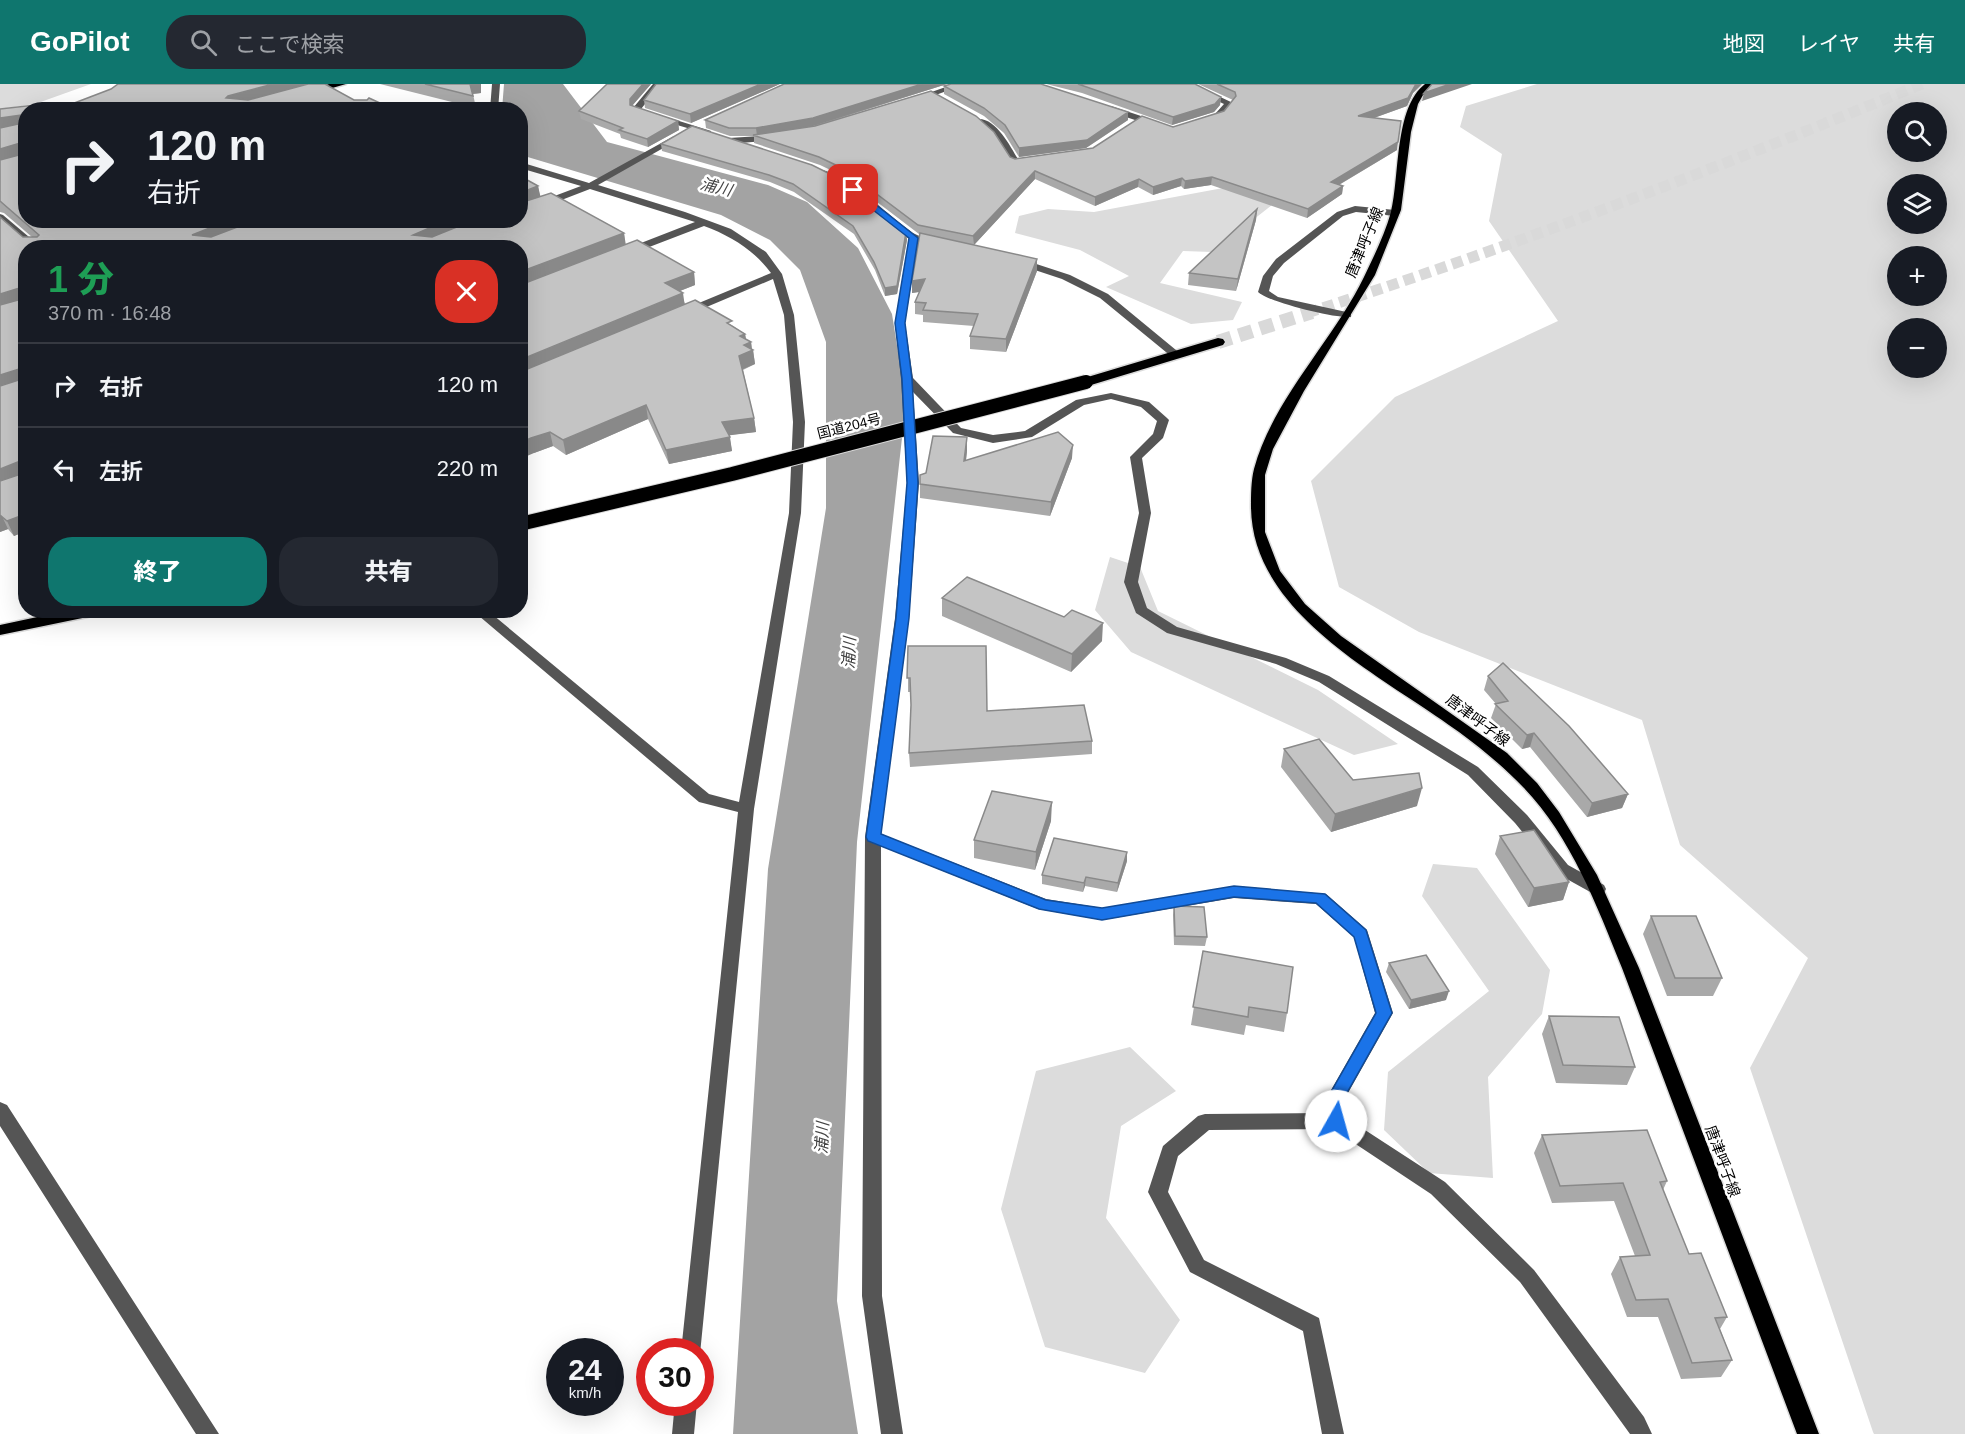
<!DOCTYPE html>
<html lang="ja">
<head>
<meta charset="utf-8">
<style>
  :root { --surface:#171b24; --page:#242831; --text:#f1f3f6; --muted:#9ea1a6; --line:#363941; --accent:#0f766e }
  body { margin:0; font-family:Arial,"Noto Sans JP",sans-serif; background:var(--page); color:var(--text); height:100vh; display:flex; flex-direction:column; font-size:22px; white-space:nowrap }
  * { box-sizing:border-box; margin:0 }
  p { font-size:20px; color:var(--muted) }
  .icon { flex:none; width:33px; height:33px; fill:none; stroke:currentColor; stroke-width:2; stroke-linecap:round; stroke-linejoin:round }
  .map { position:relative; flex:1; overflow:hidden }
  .sheet { position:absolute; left:18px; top:156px; width:510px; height:378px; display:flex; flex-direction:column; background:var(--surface); border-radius:24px; box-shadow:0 6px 24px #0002 }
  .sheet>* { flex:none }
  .guide { position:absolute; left:18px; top:18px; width:510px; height:126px; border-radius:24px; box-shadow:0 6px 24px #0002; background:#171b24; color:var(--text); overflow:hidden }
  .controls { position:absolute; left:1887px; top:18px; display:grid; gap:12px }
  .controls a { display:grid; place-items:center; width:60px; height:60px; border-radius:50%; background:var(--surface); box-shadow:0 6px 24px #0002; font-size:30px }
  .speed { position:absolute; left:546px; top:1254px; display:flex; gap:12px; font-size:30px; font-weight:700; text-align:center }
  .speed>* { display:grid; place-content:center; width:78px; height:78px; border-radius:50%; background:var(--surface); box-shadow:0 6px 24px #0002; line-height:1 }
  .speed small { font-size:15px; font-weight:400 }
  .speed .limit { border:9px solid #d22; background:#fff; color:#111 }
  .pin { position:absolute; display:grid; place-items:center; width:51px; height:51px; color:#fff; margin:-26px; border-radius:12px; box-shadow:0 3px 9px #0006 }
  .me { position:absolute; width:66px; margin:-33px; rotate:7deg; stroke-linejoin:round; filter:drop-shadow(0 0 4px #0008) }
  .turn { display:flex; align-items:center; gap:21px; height:126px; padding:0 30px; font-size:27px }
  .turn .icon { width:78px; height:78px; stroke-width:2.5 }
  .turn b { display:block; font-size:42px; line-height:51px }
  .round { display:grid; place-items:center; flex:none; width:63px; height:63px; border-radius:24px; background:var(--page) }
  .summary { display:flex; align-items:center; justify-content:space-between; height:102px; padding:0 30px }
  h1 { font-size:36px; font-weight:800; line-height:45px; color:#1e9e55 }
  .primary-button { display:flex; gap:12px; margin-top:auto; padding:12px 30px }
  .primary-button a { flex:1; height:69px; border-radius:24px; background:var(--accent); color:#fff; font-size:24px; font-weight:800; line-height:69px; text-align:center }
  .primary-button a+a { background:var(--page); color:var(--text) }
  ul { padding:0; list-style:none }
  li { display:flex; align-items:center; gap:18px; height:84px; padding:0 30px; border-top:2px solid var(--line) }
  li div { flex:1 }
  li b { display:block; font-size:22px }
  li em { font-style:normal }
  header { display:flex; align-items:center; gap:36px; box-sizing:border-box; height:84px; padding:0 30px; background:var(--accent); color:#fff }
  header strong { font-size:28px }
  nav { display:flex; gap:33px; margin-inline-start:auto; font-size:21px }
  .search { width:420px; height:54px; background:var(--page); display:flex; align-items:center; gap:15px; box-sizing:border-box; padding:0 21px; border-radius:24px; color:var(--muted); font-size:22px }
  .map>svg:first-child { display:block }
</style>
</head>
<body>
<header>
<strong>GoPilot</strong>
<div class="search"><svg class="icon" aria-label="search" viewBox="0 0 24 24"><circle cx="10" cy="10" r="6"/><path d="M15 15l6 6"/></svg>ここで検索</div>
<nav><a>地図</a><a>レイヤ</a><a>共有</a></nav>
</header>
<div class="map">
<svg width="1965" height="1350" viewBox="0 0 1965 1350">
  <rect width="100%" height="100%" fill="#fff"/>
  <path fill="#dcdcdc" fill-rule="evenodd" d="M0,0H91L35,20L0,25Z
    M1537,0H1965V1350H1874L1873,1348L1750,984L1808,874L1680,761L1642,636L1419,548L1339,503L1311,397L1395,313L1558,237L1489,137L1502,70L1460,43L1466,22ZM1898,28H1936V68H1898ZM1898,100H1936V140H1898ZM1898,172H1936V212H1898ZM1898,244H1936V284H1898Z
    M1266,96L1291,106L1212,168L1183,167L1160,199L1242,218L1233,236L1191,240L1106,203L1129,192L1080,166L1015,149L1019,132L1048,125L1094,128Z
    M1110,473L1140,483L1158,527L1318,606L1398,660L1354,671L1131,568L1095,526Z
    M1433,780L1477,784L1550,886L1542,930L1488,993L1493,1094L1429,1089L1384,1046L1388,988L1489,907L1422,812Z
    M1130,963L1176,1007L1121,1042L1106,1134L1180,1236L1145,1289L1045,1263L1001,1125L1036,987Z"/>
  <path fill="#a3a3a3" d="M504,0H563L607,58L768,101L807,118L858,164L892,230L906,318L857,758L837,1217L858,1350H733L768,785L826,424V258L800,186L770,156L721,131L521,71L520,26H502Z"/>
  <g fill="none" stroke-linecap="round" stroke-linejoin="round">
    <path stroke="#d9d9d9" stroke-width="11" stroke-dasharray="11 6" stroke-linecap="butt" d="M1307,229C1515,162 1720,83 1922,0"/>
    <path stroke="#d9d9d9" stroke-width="14" stroke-dasharray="14 8" stroke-linecap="butt" d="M1218,258L1312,228"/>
    <defs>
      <path id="major" d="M1425,0H1435L1423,11L1418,20L1411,48L1401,126L1375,191L1304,307L1273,365L1265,391V448L1280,487L1305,520L1341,552L1507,669L1537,699L1559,728L1597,791L1639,884L1819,1350H1797L1622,884C1597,822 1571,753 1524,704C1504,683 1482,665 1459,648C1383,592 1252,531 1251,423C1251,411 1251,397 1254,385C1273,315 1333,257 1364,193C1374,172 1385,150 1391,128C1400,92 1394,24 1425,0Z"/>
      <path id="highway" d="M329,0H346L308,11L303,8Z
        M1218,254L1223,255L1225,258L1223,261L1091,301H1081L1079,298L1081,295Z
        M70,526H105L97,531L0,551V541Z"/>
    </defs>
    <use href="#major" stroke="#dbdbdb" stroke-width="3"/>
    <use href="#highway" stroke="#dbdbdb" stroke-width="3"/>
    <path fill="#555" fill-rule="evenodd" d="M492,0H500L498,26H490Z
      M653,0H661L641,25L711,47V51L633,28V24Z
      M954,0H966L919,17L912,15Z
      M1182,0H1193L1233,19L1221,34L1202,38V34L1215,30L1224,20Z
      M1111,22L1159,38L1160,40L1153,42L1108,27L1107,25Z
      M978,35C996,34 1010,62 1018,75L1033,74V78L1012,80L996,55L978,39Z
      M774,51L777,52V56L729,60L725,57L729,54Z
      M674,52L681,54L598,101L685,128L731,145L766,168L782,190L794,231L805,338L801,429L754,725L700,1270V1268H681L738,728L699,718L472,526H487L709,710L739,718L789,429L793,338L784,231L773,195L690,230H682V226L771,189C754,166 731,152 704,142L631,170H623V166L695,138L590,105L520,132V125L581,102L520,84V78L589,99Z
      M818,86C841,84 893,136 915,150C923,155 934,153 941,158L936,161L918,158L905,239L913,294L961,344L993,351L1025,347L1076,316L1111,309L1149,318L1167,334L1169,336L1163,354L1142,374L1151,429L1138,498L1147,524L1177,543L1286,574L1329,592L1478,683L1527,731L1568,781L1604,801L1606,805L1604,809H1592L1556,789L1515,739L1468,691L1319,598L1276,580L1167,549L1136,529L1124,498L1139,429L1130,373L1153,350L1157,337L1141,323L1111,315L1084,321L1032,353L993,359L953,349L913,308L919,399L909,534L881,750L1046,815L1102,824L1234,802L1326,810L1367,846L1393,929L1344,1016L1345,1033L1445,1098L1534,1186L1644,1333L1652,1350H1630L1520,1198L1431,1110L1333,1045L1209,1046L1178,1072L1168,1108L1204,1176L1319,1234L1344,1350H1322L1303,1247L1190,1188L1148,1108L1163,1062L1198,1032L1205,1030L1326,1029V1015L1375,929L1354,853L1316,820L1234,814L1102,836L1038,825L881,762L882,1212L903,1350H881L862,1212L865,753L895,534L907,399L901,295L895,239L909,155L836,98L818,90Z
      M1355,122L1395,126L1400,129L1395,132L1356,128L1343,132L1284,179L1273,192L1269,207L1278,213L1351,229V233C1336,235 1268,218 1258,208L1263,192L1276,175L1337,128Z
      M0,130L3,131L42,164H30L0,138Z
      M1018,174L1070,191L1108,210L1182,271L1176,274L1172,273L1100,214L1062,195L1014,179L1013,177Z
      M0,1018L7,1021L219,1350H196L0,1042Z
      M675,1318H697L694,1350H672Z"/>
    <use href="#major" fill="#000" fill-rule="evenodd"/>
    <use href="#highway" fill="#000" fill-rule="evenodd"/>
    <defs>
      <path id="highway-bridge" d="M520,440L732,390L1086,298"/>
    </defs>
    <use href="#highway-bridge" stroke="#dbdbdb" stroke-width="16" stroke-linecap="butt"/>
    <use href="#highway-bridge" stroke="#000" stroke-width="14"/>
  </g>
  <path fill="#a9a9a9" d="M380,0H481V9L473,10L476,24Z
    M607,0H651L632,22L678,37L679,46L648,63L621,54L620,50L581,35L579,27Z
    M780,0L691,39L645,24L644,16Z
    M784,0H947L825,39L1010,73L1015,75L1093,64L1173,43L1224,27L1233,16L1198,0H1422L1413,9L1407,22L1374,34L1397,66L1339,101L1343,102L1342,110L1307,134L1211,101L1184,105L1181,102L1153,111L1138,103L1095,122L1035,95L974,161L1037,187L1006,268L970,265V252L974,242L923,238V231L915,230V218L919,208L912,209L919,150L843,92L820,81L754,59V52H730L706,44L705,36Z
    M1046,0H1195L1221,13L1220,21L1214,28L1172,41L1082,9Z
    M944,2L1128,28V36L1086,64L1019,73L1004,49L984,32L944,10Z
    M0,25L37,26L26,136H520L538,102L540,113L624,149L625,161L694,188L695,201L680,207L685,220L733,242L745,250L746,256L751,258L752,265L753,266L755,280L743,286L754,334L756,348L729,351L732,367L669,380L648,335L566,371L553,362L534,369L520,164H26V447L14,452L8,445L0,448L23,153H32L4,129L0,128Z
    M692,42L906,148L907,156L897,210L885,212L875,186L854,150L794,108L770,98L662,67L661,60Z
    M1257,125L1256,136L1236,207L1188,201L1189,189Z
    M967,367L966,377L1072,374L1050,432L920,414V400L926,389Z
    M942,514L1102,557L1071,588L942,532Z
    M908,562L987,627L1092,657V670L910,683L909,669L911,621V608H908Z
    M1488,592L1628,710L1622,724L1587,733L1530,663L1522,665L1491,634L1496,620L1484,606Z
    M1284,665L1353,696L1417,722L1331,748L1281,683Z
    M1051,737L1035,786L974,774V756Z
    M1500,752L1569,798L1563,816L1528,823L1495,770Z
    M1127,777L1117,808L1085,802L1083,808L1042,800V791Z
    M1174,822L1207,853L1205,862L1174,861L1173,831Z
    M1651,832L1722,894L1713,912H1667L1643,850Z
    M1203,867L1287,929L1284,948L1246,941L1244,951L1191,941Z
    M1389,879L1446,916L1409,925L1386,888Z
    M1549,932L1635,983L1627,1001L1556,999L1542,950Z
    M1542,1051L1667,1097L1663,1106L1689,1170L1727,1233L1720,1245L1732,1276L1721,1293L1681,1295L1658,1233H1627L1611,1190L1620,1173L1635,1172L1614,1117L1552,1119L1534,1069Z"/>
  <path fill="#898989" d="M273,0H310L231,24L226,14L228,12Z
    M470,0H481V9L472,10Z
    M643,0H651L631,23L630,21V15Z
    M761,0H780L691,39L690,30Z
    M922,0H947L813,42L757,52L756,44Z
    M1416,0H1422L1413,9L1407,22L1357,40L1358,32Z
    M1450,0H1472L1422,17L1424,9Z
    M1221,13L1220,21L1214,28L1172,41L1173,33Z
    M1128,28V36L1086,64L1019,73V64Z
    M21,31L26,43L0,47V34Z
    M678,37L679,46L648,63L647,55Z
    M1398,58L1397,66L1330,106L1331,98Z
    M20,59L25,72L0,79V65Z
    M1035,87V95L974,161L973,152Z
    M1212,93L1211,101L1184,105L1185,97Z
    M1182,94L1181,102L1153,111V103Z
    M1139,95L1138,103L1095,122V113Z
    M538,102L541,115L520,123V109Z
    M1343,102L1342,110L1307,134L1308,125Z
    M1257,125L1256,136L1236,207L1238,195Z
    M230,136H267L199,164L192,151Z
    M448,136H482L418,164L413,151Z
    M906,148L907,156L897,210L885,212V204Z
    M624,149L626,162L520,202V188Z
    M453,160L454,164H442Z
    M1037,175V187L1006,268V255Z
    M694,188L695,201L667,212L665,199Z
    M925,195V207L912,209V197Z
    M20,204L25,218L0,226V210Z
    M683,209L685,223L520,291V276Z
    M745,250L747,260L751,258L752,267L753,266L755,280L741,286L739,272L740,252Z
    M19,285L25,299L0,307V291Z
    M646,321L648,335L566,371L563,356Z
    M754,334L756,348L724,352L722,338Z
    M550,348L553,362L534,369L520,375V359L531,354Z
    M730,353L732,367L669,380L666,366Z
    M967,353V367L964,391V377Z
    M1073,361L1072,374L1050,432L1051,418Z
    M18,378L25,393L0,402V385Z
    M1,430L8,445L0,448V431Z
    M26,430V447L14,452L7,437Z
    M1103,539L1102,557L1071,588L1072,570Z
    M1534,649L1530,663L1522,665L1527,651Z
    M1422,704L1417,722L1331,748L1335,730Z
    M1628,710L1622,724L1587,733L1592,719Z
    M1052,718L1051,737L1035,786L1036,768Z
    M1127,768V777L1117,808L1118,799Z
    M1086,793L1085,802L1083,808L1084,799Z
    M1569,798L1563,816L1528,823L1534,804Z
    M1449,907L1446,916L1409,925L1411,916Z"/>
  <path fill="#c4c4c4" stroke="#898989" stroke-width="1.5" d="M118,0H273L228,12L226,14L248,16L308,0H325L354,16H367L369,14L395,26H56L111,5Z
    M425,0H470L473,12Z
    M607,0H643L630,15V21L678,37L647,55L619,46L623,44L579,27Z
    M656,0H761L690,30L644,16Z
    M784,0H922L813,34L756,44H729L705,36Z
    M951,0H1041L1128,28L1087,56L1019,64L1005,41L984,24L944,2Z
    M1078,0H1195L1221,13L1215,20L1173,33Z
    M1217,0H1416L1408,14L1358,32L1401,37L1398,58L1331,98L1343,102L1308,125L1212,93L1185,97L1182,94L1153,103L1139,95L1095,113L1035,87L973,152L918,141L842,84L819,73L753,51L815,42L931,7L976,32L994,48L1010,73L1015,75L1093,64L1142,32L1173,43L1224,27L1236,12L1235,8Z
    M1432,0H1450L1424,9Z
    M35,21L34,26H26V136H230L192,151L211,153L256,136H448L413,151L432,153L474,136H520V119L551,109L624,149L520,188V164H459L453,160L442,164H26V430L7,437L0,431V397L21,390V381L18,378L0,385V302L22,295V287L19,285L0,291V221L22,215V207L20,204L0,210V133L23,153H37L39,151L0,117V76L23,70V62L20,59L0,65V44L23,39L21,31L0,34V25Z
    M692,42L812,81L834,92L906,148L897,202L885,204L874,178L853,142L793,100L769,91L661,60Z
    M520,92L538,102L520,109Z
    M1257,125L1238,195L1189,189Z
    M920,149L1037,175L1006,255L970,252L978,230L923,226L926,219L915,218L925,195L912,197Z
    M637,156L694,188L665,199L683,209L520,276V201Z
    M695,216L732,237L727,239L745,250L740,252L751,258L744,261L753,266L739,272L754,334L722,338L730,353L666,366L646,321L563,356L550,348L531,354L520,359V288Z
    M1058,348L1073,361L1051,418L920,400V391L926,389L933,352L967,353L964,377Z
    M967,493L1064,533L1072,526L1103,539L1072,570L942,514Z
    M908,562H986L987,627L1084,621L1092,657L909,669L911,621L910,594H907Z
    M1503,579L1569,642L1628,710L1592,719L1534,649L1527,651L1495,620L1508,617L1488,592Z
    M1319,655L1353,696L1419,689L1422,704L1335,730L1284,665Z
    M992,707L1052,718L1036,768L974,756Z
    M1534,746L1569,798L1534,804L1500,752Z
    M1054,754L1127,768L1118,799L1086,793L1084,799L1042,791Z
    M1174,822L1204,823L1207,853L1175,852Z
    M1651,832H1696L1722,894H1675Z
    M1203,867L1293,883L1287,929L1249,923L1248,933L1193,923Z
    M1426,871L1449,907L1411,916L1389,879Z
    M1549,932L1619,933L1635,983L1563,981Z
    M1647,1046L1667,1097L1660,1098L1689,1170L1701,1169L1727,1233L1715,1234L1732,1276L1692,1279L1668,1215L1636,1216L1620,1173L1650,1171L1623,1099L1560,1102L1542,1051Z"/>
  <path fill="#1a73e8" stroke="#114b97" stroke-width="1.5" d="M850,105H856L918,154L905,239L912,295L918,399L909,534L881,750L1046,816L1102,824L1234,802L1325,810L1366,846L1392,929L1343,1016L1344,1037L1342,1042L1336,1044L1330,1042L1327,1037V1015L1376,929L1354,853L1316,819L1234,813L1102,836L1039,825L868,757L866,753L896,534L907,399L902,295L895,239L909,154L850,108Z"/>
  <g text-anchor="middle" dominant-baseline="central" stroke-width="5" stroke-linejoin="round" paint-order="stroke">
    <g font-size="14" fill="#000" stroke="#fff">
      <text transform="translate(849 342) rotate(-14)">国道204号</text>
    </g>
    <g font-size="15" fill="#000" stroke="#fff">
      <text transform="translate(1364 158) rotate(-67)">唐津呼子線</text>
      <text transform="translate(1478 636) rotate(37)">唐津呼子線</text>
      <text transform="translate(1723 1077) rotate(70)">唐津呼子線</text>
    </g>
    <g font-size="16" font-style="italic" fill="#444" stroke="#fff">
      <text transform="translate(716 103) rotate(14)">浦川</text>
      <text transform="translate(849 569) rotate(-87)">浦川</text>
      <text transform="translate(822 1054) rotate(-87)">浦川</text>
    </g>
  </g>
</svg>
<div class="controls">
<a><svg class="icon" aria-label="search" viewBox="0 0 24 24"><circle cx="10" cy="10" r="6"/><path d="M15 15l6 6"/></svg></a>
<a><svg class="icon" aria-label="layers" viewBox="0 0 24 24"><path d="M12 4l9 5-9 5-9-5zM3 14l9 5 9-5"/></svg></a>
<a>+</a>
<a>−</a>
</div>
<div class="speed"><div>24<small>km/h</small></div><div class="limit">30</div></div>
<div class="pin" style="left:853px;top:106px;background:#d93025"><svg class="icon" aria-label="arrive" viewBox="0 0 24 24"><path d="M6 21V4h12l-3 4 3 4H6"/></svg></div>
<svg class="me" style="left:1336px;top:1037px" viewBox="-20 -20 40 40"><circle r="19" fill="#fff"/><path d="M0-13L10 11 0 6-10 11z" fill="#1a73e8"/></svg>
<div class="guide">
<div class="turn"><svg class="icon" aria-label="right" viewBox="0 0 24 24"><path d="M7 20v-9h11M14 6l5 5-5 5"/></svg><div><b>120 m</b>右折</div></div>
</div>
<section class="sheet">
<div class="summary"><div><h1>1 分</h1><p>370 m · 16:48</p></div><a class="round" style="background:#d93025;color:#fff"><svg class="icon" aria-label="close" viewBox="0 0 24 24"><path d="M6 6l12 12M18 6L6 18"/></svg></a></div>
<ul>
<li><svg class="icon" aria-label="right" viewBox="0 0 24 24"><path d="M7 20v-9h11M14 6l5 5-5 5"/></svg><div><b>右折</b></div><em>120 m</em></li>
<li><svg class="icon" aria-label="left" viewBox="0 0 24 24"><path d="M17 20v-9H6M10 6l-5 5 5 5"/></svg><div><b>左折</b></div><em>220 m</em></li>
</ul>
<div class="primary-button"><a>終了</a><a>共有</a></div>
</section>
</div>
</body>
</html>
